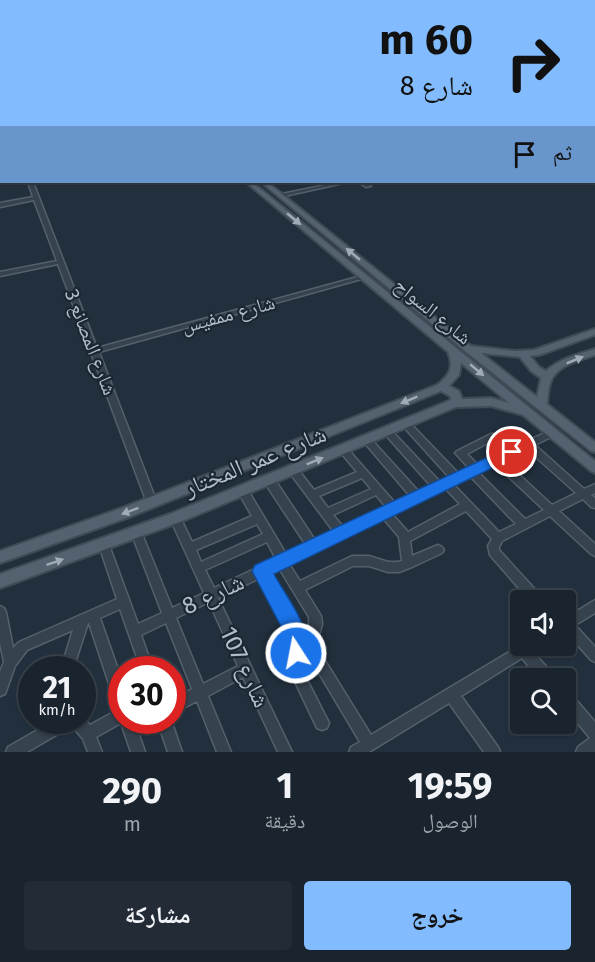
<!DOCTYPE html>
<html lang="ar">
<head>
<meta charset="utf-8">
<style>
  :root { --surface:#1a242e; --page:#232c36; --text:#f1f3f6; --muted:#9fa4aa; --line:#38414a; --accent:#82bbfe }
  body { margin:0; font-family:"Fira Sans","Noto Naskh Arabic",sans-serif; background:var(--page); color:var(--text); direction:rtl; height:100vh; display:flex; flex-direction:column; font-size:22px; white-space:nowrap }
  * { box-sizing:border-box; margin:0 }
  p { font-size:20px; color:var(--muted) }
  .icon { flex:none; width:33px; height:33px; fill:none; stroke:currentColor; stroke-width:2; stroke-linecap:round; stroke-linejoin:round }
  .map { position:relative; height:752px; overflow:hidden; direction:ltr }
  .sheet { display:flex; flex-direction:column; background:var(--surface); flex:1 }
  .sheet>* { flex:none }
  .banner { position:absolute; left:0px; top:0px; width:596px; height:183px; box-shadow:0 2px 4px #0004,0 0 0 2px var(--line); direction:rtl; background:#82bbfe; color:#111; overflow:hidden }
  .tools { position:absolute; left:510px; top:590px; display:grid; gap:12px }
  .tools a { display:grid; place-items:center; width:66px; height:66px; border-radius:6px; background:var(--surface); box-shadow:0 2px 4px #0004,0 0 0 2px var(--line); font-size:30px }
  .speed { position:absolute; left:18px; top:656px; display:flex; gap:12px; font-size:30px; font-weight:700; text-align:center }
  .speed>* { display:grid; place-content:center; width:78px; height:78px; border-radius:50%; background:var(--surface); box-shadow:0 2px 4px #0004,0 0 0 2px var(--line); line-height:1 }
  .speed small { font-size:15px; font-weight:400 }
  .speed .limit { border:9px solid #d22; background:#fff; color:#111 }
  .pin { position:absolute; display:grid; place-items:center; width:51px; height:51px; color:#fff; margin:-26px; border:3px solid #fff; border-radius:50%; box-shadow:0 2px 6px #0007 }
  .me { position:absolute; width:66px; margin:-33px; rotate:349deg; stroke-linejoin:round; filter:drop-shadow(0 0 4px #0008) }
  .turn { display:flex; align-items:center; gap:21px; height:126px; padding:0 24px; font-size:27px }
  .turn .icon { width:78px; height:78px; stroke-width:2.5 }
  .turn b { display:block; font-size:42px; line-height:51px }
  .then { display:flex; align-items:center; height:57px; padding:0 24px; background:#0003; gap:12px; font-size:22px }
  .eta { display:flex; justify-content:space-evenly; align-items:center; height:102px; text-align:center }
  .eta b { font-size:36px; font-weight:700; line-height:42px }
  .button { display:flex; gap:12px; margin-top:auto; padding:12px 24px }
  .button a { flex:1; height:69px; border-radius:6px; background:var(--accent); color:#111; font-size:24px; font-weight:700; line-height:69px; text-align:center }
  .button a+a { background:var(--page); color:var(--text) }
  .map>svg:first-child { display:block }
</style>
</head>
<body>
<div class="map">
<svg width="595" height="752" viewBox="0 0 595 752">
  <rect width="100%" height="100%" fill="#22303e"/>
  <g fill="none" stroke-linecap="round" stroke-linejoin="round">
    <defs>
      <path id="minor" d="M0,90H2V92H0Z
        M0,97H2V99H0Z
        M594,167H595V169H594Z
        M28,182H33L97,348L361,276H365L366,277L365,278L99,352L157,503L156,506L152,507L148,506L147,503L58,264L0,276V272L57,261L34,200L0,207V203L33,197Z
        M340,182H348L280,197L277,195Z
        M358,182H364L371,186L366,187Z
        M405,420L408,421L458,473L469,468L457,455L455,453L457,451L491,434H497L499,436L497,438L467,454L477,464L549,431H555L557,433L555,435L535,445L584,489L595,484V493L591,495L595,498V508L591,507L583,499L559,511L595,544V556L591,554L550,516L502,541L499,547V550L541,596L543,600H529L490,555L488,546L492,539L466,511L410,541L412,556L438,545L442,547L444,550L442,553L412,567L399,572H388L369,566H353L305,590L321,616L322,624L316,646L371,735L519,646L538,645L536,649L533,652L552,673L554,678H538L522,658L461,696L498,747L500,752H484L449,703L369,752H349L351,747L360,742L304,648L301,660L302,670L329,723L327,728L322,730L317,728L290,671L289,660L292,646L290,635L260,578L218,598L292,752H278L243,677L208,696L231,752H217L197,701L172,714V700L192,689L166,623L141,635L153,669H141L120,609L100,618L122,681V720H134L145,752H131L121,723L96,737L102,752H88L83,739L72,726L27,752H6L8,747L55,720H82V717L90,725L121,708L117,707L115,702L89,623H88L73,669H61L73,630L27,650L15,666L5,694L0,696V672L4,662L0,643V606L4,608L6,612L13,648L19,642L117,599L99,545L100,542L104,540L108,542L109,545L138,624L162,613L131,532L132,529L136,528L140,529L172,608L204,593L170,518L171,515L175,514L179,515L192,542L252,516L237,490L238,487L242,486L246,487L286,554L306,545L265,483L264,480L265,477L269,476L273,477L315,540L334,532L290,473L288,470L290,467L293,466L296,467L314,490L357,472L338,449L340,447H346L395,503L410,496L364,442L362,440L364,438H370L419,492L431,486L384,433L382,431L384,429H390L440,482L449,477L402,425L401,423L402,421ZM527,449L576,493L552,505L503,460ZM495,464L544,510L525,519L478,472ZM470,476L516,524L499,532L453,484ZM362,478L371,489L328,508L319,496ZM445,488L460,504L408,532L392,514ZM376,495L386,507L343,527L333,515ZM383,518L399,537L402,561L398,562H388L369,556H352L300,581L289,564ZM257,524L263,534L201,562L196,550ZM267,542L276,559L214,588L205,570ZM279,568L309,617V628L304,645L300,630L269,573ZM209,602L238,666L203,684L176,618Z
        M595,600V613L575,625L595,647V662L591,660L566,632V618Z
        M566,692L571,694L595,722V752H576L578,747L590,738L566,709Z
        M157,720H171L182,752H168Z"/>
      <path id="major" d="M0,133H2V137H0Z
        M246,182H252L595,461V473L591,471L523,415L491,406L456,407L180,522L0,588V574L170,514L451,400L450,396L441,391L132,516L0,563V551L122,508L437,385C450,375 454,367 448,352ZM461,363L509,403L491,398L462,399L459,391L449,386L459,375Z
        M261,182H267L471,346L515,351L534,350L595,329V335L539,355L530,356L539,367L546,371C559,359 578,354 595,349V355C581,360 557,365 551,381C548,388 548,397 547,404L595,442V452L591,451L465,351ZM481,353L520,357L531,371L541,378L537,397Z"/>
    </defs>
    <use href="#minor" stroke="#54606c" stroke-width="3"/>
    <use href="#major" stroke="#3f4b57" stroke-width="4"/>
    <use href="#minor" fill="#36424e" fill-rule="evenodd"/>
    <use href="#major" fill="#54616e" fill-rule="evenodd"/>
  </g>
  <defs><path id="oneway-solid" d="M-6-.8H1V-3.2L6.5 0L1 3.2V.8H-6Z" transform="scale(1.5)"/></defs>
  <g fill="#9fabb7">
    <use href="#oneway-solid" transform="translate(294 219) rotate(40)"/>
    <use href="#oneway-solid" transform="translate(353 254) rotate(-140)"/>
    <use href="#oneway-solid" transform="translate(575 360) rotate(-22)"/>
    <use href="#oneway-solid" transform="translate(477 370) rotate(40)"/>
    <use href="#oneway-solid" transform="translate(409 400) rotate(158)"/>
    <use href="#oneway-solid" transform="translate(315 461) rotate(-22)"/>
    <use href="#oneway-solid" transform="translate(130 511) rotate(159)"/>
    <use href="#oneway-solid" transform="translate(55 562) rotate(-19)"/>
  </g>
  <linearGradient id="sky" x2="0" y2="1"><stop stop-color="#131a22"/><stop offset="0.45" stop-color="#3e4e63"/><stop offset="1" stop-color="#3e4e63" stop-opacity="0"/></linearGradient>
  <rect width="595" height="190" fill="url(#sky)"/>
  <path fill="#1a73e8" stroke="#114b97" stroke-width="1.5" d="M512,446L517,448L519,452L517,456L274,574C287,599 316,631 304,660L296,663L289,660L286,653V636L252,571L255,565Z"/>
  <g text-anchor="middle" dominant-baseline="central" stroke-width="4.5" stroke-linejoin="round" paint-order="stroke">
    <g font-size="20" fill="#b2bdc9" stroke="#1b2733">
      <text transform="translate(433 311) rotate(39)">شارع السواح</text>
      <text transform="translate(228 314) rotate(-15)">شارع ممفيس</text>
      <text transform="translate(91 342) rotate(69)">شارع المصانع 3</text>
    </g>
    <g font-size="24" fill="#b2bdc9" stroke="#1b2733">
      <text transform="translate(255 461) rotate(-22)">شارع عمر المختار</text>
      <text transform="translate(213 594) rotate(-25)">شارع 8</text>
      <text transform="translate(245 667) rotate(65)">شارع 107</text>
    </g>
  </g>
</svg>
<div class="tools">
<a><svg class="icon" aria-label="sound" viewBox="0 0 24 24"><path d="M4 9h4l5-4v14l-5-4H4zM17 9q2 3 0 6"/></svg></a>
<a><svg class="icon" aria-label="search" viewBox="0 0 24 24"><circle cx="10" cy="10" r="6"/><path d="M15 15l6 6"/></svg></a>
</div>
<div class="speed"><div>21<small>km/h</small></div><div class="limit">30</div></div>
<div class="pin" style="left:512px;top:452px;background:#d93025"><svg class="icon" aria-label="arrive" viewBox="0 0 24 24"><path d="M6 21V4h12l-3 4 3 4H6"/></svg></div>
<svg class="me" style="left:296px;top:653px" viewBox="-20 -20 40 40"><circle r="17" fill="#1a73e8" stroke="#fff" stroke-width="3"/><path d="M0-11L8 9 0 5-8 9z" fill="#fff"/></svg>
<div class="banner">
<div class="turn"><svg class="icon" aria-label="right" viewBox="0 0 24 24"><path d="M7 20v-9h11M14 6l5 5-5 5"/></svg><div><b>60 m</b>شارع 8</div></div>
<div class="then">ثم<svg class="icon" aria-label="arrive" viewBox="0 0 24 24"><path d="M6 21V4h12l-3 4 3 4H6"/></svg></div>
</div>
</div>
<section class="sheet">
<div class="eta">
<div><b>19:59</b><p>الوصول</p></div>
<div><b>1</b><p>دقيقة</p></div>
<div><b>290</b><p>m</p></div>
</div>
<div class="button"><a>خروج</a><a>مشاركة</a></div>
</section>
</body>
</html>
